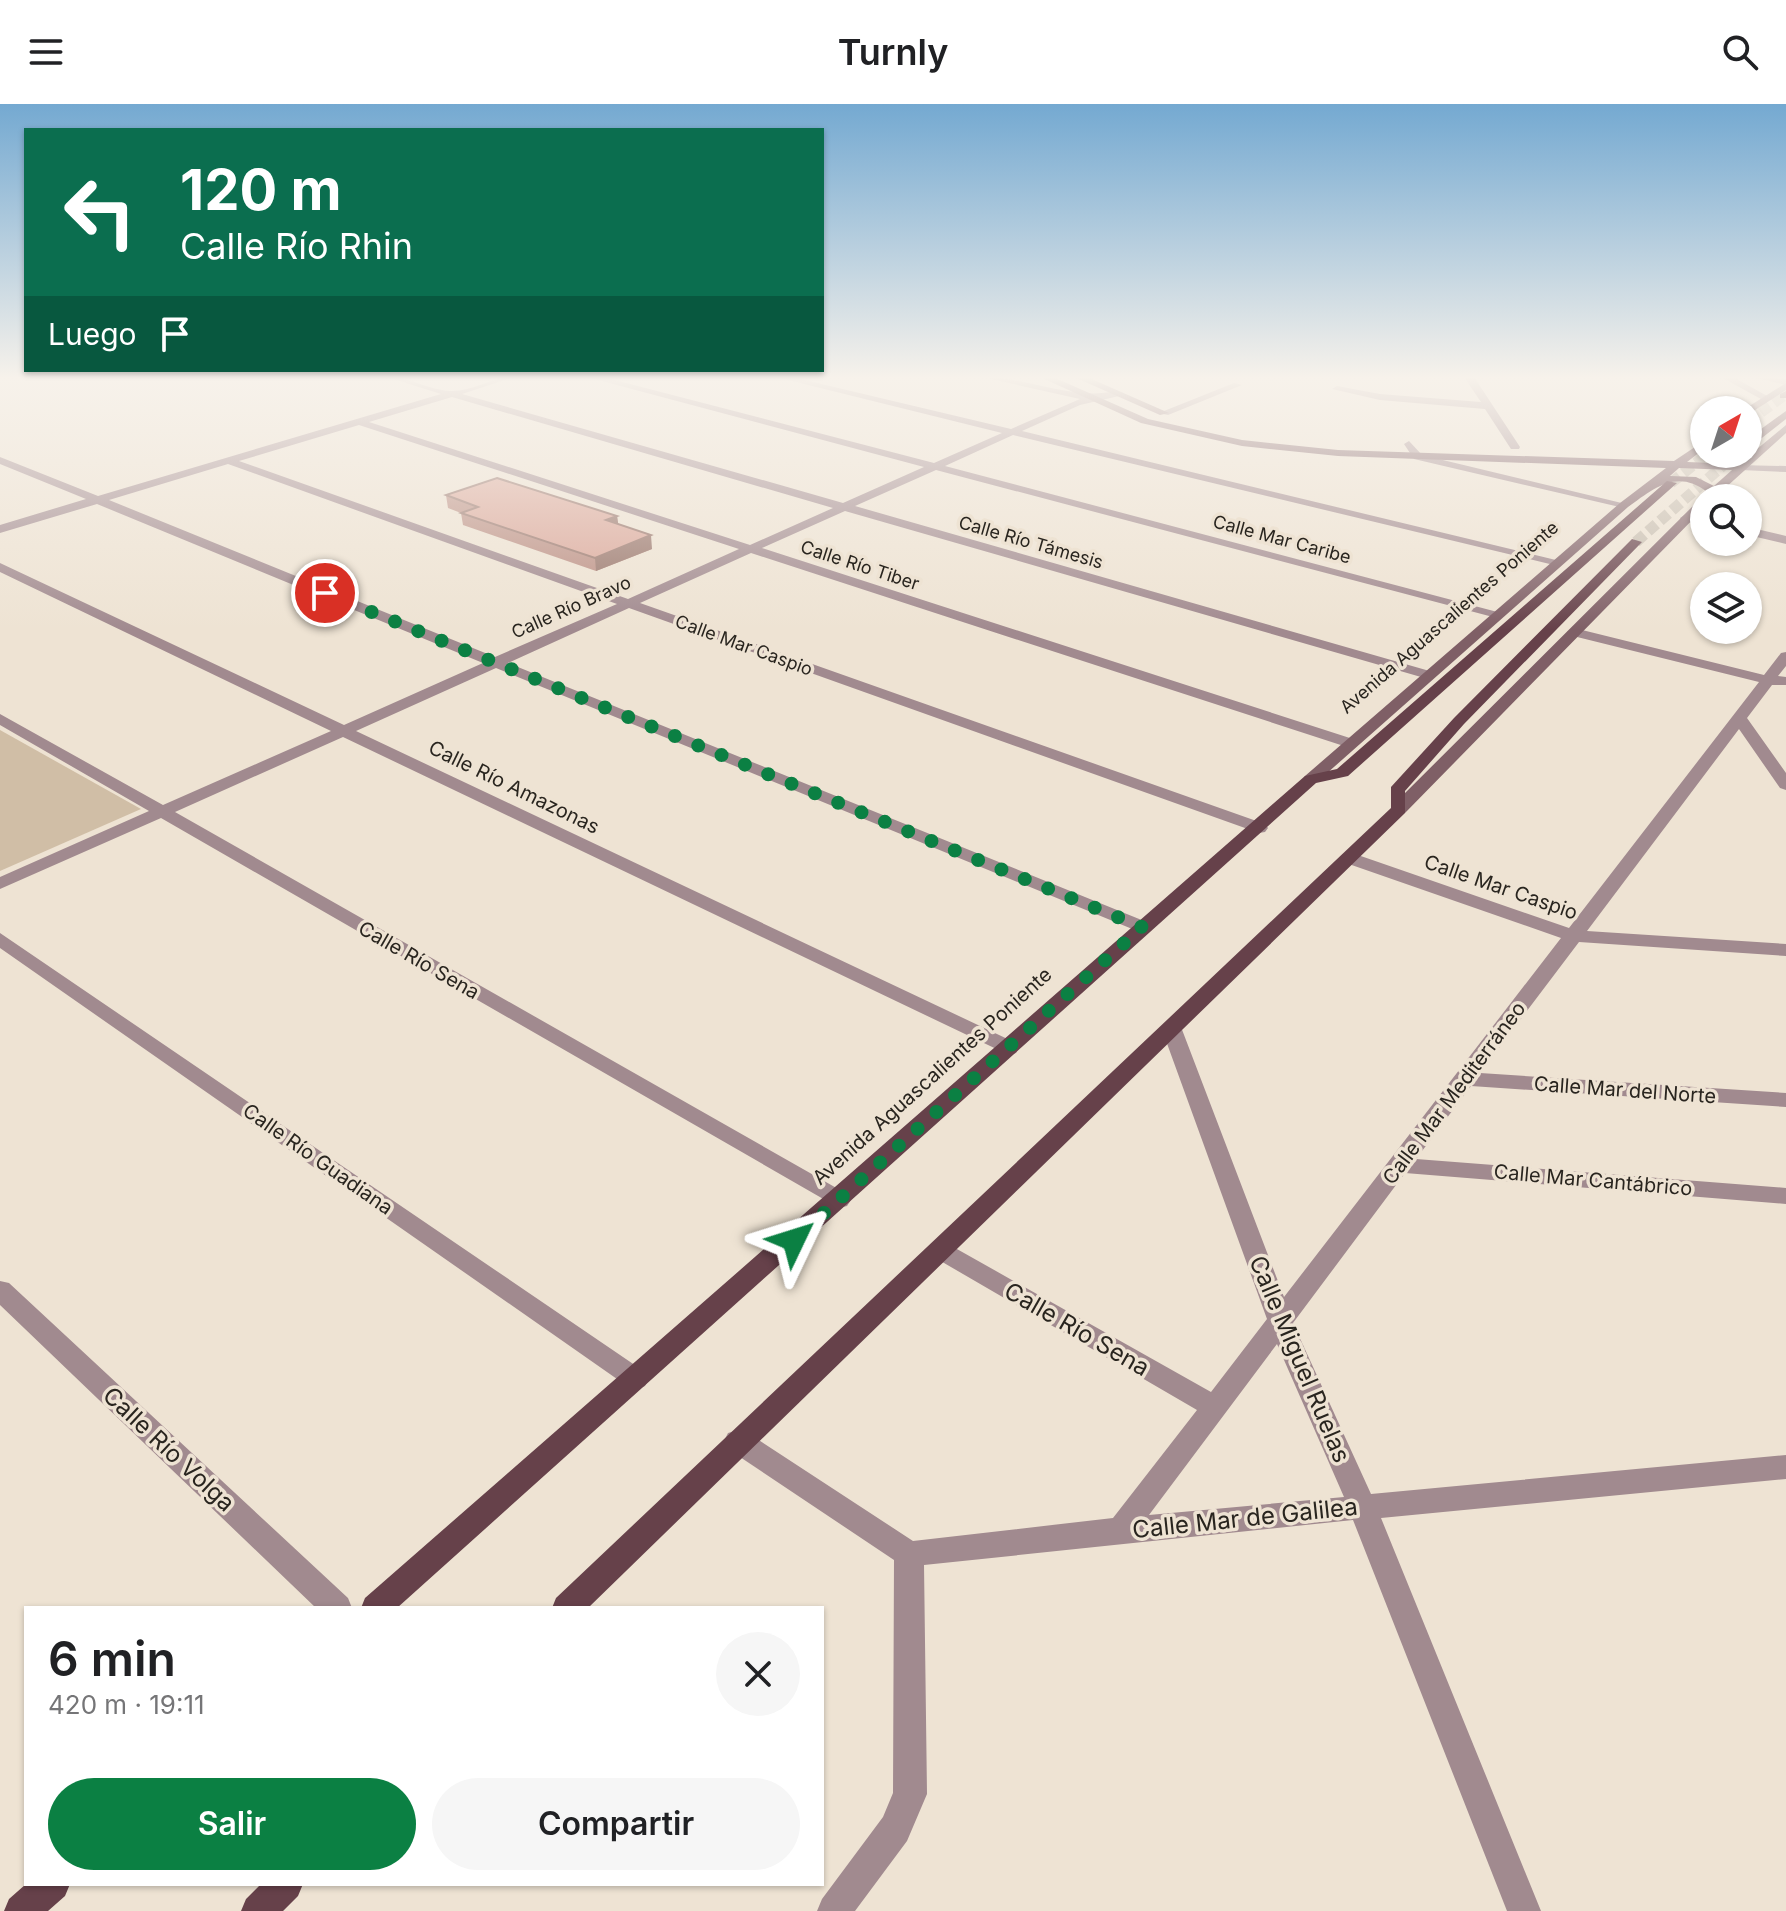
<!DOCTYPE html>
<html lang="es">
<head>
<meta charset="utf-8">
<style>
  :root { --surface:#fff; --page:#f6f6f6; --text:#202124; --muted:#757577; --accent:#0b8043 }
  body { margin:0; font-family:Inter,sans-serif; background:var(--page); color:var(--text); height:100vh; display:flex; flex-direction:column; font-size:30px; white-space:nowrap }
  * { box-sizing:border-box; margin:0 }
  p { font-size:26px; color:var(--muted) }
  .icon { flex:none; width:44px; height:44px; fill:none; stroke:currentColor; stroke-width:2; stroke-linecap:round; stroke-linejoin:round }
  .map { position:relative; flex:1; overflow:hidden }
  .panel { position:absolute; left:24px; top:1502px; width:800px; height:280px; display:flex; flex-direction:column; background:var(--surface); border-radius:0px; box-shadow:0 2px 6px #0004 }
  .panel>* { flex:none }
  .top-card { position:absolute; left:24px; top:24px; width:800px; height:244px; border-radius:0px; box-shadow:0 2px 6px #0004; background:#0b6e4f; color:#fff; overflow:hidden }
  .needle { width:52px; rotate:39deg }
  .tools { position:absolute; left:1690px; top:292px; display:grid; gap:16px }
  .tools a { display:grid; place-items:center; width:72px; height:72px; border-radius:50%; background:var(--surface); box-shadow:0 2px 6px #0004; font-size:40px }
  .pin { position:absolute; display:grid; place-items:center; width:68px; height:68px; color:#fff; margin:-34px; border:4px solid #fff; border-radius:50%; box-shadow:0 2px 8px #0007 }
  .me { position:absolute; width:88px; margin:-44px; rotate:49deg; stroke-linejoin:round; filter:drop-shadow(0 0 6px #0008) }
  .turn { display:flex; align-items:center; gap:28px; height:168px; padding:0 24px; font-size:36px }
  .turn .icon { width:104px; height:104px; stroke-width:2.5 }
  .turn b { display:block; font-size:56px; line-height:68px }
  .then { display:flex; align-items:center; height:76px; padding:0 24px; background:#0003; gap:16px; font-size:30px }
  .round { display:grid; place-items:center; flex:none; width:84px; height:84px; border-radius:42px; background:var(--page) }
  .overview { display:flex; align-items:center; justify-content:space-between; height:136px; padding:0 24px }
  h1 { font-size:48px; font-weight:600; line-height:60px }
  .action { display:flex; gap:16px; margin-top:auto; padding:16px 24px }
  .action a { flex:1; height:92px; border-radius:48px; background:var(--accent); color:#fff; font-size:32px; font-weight:600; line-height:92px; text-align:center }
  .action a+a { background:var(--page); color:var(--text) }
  header { display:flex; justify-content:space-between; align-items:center; height:104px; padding:0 24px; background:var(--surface); font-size:36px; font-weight:600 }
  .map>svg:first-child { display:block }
</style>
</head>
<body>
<header><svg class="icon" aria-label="menu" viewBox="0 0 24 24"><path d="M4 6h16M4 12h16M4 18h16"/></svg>Turnly<svg class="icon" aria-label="search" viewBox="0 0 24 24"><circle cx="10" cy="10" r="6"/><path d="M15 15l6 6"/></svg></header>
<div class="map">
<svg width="1786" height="1807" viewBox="0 0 1786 1807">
  <rect width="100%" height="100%" fill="#eee3d3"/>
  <path fill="#d0bea6" d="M0,626L141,705L0,767Z"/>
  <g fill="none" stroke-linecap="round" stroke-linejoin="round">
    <path stroke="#c7bdaf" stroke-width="11" stroke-dasharray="11 5" stroke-linecap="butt" d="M1748,318L1783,292
      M1671,379L1707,350
      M1636,438L1736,350"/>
    <path fill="#a18a8f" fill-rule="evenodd" d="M387,273C410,273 429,286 450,287C471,288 492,273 514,273L462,290L843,399L924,363L587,273H603L934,359L1002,329L776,273H792L1011,325L1080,295L982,273C1028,273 1072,297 1116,287L1119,292L1080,301L1022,327L1564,458L1558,462L1013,331L945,362L1505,510L1493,513L936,366L855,402L1433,568V574L1428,575L845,407L762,444L1356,636L1358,639L1350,644L751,449L640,499L1265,720L1268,724L1265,728L1259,729L629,504L508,559L1149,819L1151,823L1142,829L496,564L356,627L1016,939L1019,944L1016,949L1009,951L343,633L175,708L847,1090L851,1096L847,1102L839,1104L161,714L0,785V773L149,707L0,621V610L163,701L331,627L0,468V459L344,621L483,559L97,400L0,429V421L86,395L0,360V353L98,392L441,290ZM452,293L833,404L750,441L369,318ZM359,321L739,445L628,495L239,357ZM228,360L617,500L495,553L109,396Z
      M1464,273H1474L1520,343L1519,345H1511L1485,305L1380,296L1332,285L1337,282L1380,290L1481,298Z
      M1721,273H1733L1769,293L1761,295Z
      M1752,273L1786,275V281Z
      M1234,279L1242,281L1168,311L1159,309Z
      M1409,337L1422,351L1630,401L1624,404L1414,355L1404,340Z
      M1686,410L1704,413V421L1682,417L1680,414Z
      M1748,423L1786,432V440L1748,431Z
      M1574,524L1764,571L1781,549L1786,548V562L1778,572L1786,573V581H1772L1747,614L1786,669V686L1780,684L1739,625L1587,827L1786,840V852L1579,838L1480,969L1786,989V1003L1471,982L1416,1055L1786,1084V1100L1405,1069L1293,1219L1371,1390L1786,1351V1375L1381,1414L1541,1807H1507L1353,1416L924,1461L927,1690L907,1737L855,1807H817L822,1795L883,1713L893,1689L894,1456L728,1345L724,1337L728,1329L738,1326L748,1329L913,1437L1113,1414L1197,1306L932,1152L928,1146L932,1140L940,1137L948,1140L1211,1288L1267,1215L1161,923L1171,917L1181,923L1284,1193L1561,834L1343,758L1340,754L1343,750H1355L1569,824L1759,578L1569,531L1567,528ZM1277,1240L1344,1393L1149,1411Z
      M0,829L645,1268L649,1275L645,1282L636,1286L627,1282L0,844Z
      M0,1177L9,1179L348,1494L352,1504H316L0,1201Z"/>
    <path fill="#a18a8f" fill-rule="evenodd" d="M1737,361L1786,362V368L1741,366L1737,365Z"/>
    <path fill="#7f5f66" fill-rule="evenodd" d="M1040,273H1053L1148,315L1242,336L1338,346L1674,357L1704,337V345L1687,358L1739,360L1786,321V329L1714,394H1704V404L1405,709H1393L1391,705L1393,701L1707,388C1677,364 1653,385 1628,403L1317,678L1311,680L1303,675L1305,672L1620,399L1666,364L1338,352L1242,342L1141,319ZM1679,364L1732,366L1714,382L1696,373L1670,372Z
      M1074,273H1087L1169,309L1160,311Z
      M1786,279V286L1752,308L1743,306Z"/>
    <path fill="#66414a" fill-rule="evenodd" d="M1786,287V294H1780V290Z
      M1786,307V315L1758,337H1750V333Z
      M1667,377L1677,379L1348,672L1316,679L397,1504H361L365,1494L1305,672L1337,665Z
      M1632,435L1642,438L1464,620L1405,687V709L588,1504H552L556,1494L1391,704V683L1454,614Z
      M26,1780H70L65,1792L48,1807H4L9,1795Z
      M261,1780H303L298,1792L283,1807H241L246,1795Z"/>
  </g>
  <path fill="#bc9085" d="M446,391L617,412L618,420L652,445L596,467L463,421L461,409L448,404Z"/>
  <path fill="#99766c" d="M617,412L619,425L606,416Z
    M651,431L652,445L596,467L595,454Z"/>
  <path fill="#dba89b" stroke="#99766c" stroke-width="2" d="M497,374L617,412L606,416L651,431L595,454L461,409L478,403L446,391Z"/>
  <linearGradient id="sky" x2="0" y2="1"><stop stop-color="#74a9d1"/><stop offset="0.52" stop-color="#f7f2eb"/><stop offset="1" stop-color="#f7f2eb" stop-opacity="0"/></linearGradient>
  <rect width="1786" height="526" fill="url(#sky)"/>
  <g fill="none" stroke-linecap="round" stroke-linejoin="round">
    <path stroke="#0b8043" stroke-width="14" stroke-dasharray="0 25.2" d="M325,489L1142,823L794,1136"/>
  </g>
  <g text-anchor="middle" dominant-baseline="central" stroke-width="7" stroke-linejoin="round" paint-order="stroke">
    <g font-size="18" fill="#29251f" stroke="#eee3d3">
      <text transform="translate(1282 435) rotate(15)">Calle Mar Caribe</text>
      <text transform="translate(1031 438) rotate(16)">Calle Río Támesis</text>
      <text transform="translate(860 461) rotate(18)">Calle Río Tiber</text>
      <text transform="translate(571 503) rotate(-24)">Calle Río Bravo</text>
      <text transform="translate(1449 513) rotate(-41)">Avenida Aguascalientes Poniente</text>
      <text transform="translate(744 541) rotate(20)">Calle Mar Caspio</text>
    </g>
    <g font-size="20" fill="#29251f" stroke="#eee3d3">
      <text transform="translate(514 683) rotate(26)">Calle Río Amazonas</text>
      <text transform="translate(1501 783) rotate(19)">Calle Mar Caspio</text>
      <text transform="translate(419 856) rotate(30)">Calle Río Sena</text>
      <text transform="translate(932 972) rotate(-42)">Avenida Aguascalientes Poniente</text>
      <text transform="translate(1625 986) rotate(4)">Calle Mar del Norte</text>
      <text transform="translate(1454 989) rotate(-53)">Calle Mar Mediterráneo</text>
      <text transform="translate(318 1055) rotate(35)">Calle Río Guadiana</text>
      <text transform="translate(1593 1076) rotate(5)">Calle Mar Cantábrico</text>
    </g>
    <g font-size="24" fill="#29251f" stroke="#eee3d3">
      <text transform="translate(1077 1225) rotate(30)">Calle Río Sena</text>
      <text transform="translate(1300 1255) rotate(67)">Calle Miguel Ruelas</text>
      <text transform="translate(169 1345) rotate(43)">Calle Río Volga</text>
      <text transform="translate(1245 1414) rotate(-6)">Calle Mar de Galilea</text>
    </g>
  </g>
</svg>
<div class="tools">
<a><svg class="needle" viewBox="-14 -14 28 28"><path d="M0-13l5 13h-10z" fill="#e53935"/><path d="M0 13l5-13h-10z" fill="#757577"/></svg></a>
<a><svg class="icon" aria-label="search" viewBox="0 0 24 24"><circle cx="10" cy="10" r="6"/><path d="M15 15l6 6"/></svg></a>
<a><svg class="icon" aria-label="layers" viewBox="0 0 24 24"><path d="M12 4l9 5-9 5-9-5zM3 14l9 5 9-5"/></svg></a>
</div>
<div class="pin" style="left:325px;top:489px;background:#d93025"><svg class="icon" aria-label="arrive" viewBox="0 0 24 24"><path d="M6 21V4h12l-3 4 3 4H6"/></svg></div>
<svg class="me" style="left:794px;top:1136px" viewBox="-20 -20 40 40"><path d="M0-17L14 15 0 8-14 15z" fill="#0b8043" stroke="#fff" stroke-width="4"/></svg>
<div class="top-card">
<div class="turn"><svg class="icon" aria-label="left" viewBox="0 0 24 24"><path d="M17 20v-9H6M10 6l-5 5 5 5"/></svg><div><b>120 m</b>Calle Río Rhin</div></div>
<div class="then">Luego<svg class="icon" aria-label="arrive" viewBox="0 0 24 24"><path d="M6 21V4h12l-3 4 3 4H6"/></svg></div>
</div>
<section class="panel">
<div class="overview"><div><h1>6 min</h1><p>420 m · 19:11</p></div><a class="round"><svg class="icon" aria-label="close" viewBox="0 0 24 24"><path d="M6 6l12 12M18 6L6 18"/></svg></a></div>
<div class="action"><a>Salir</a><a>Compartir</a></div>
</section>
</div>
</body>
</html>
